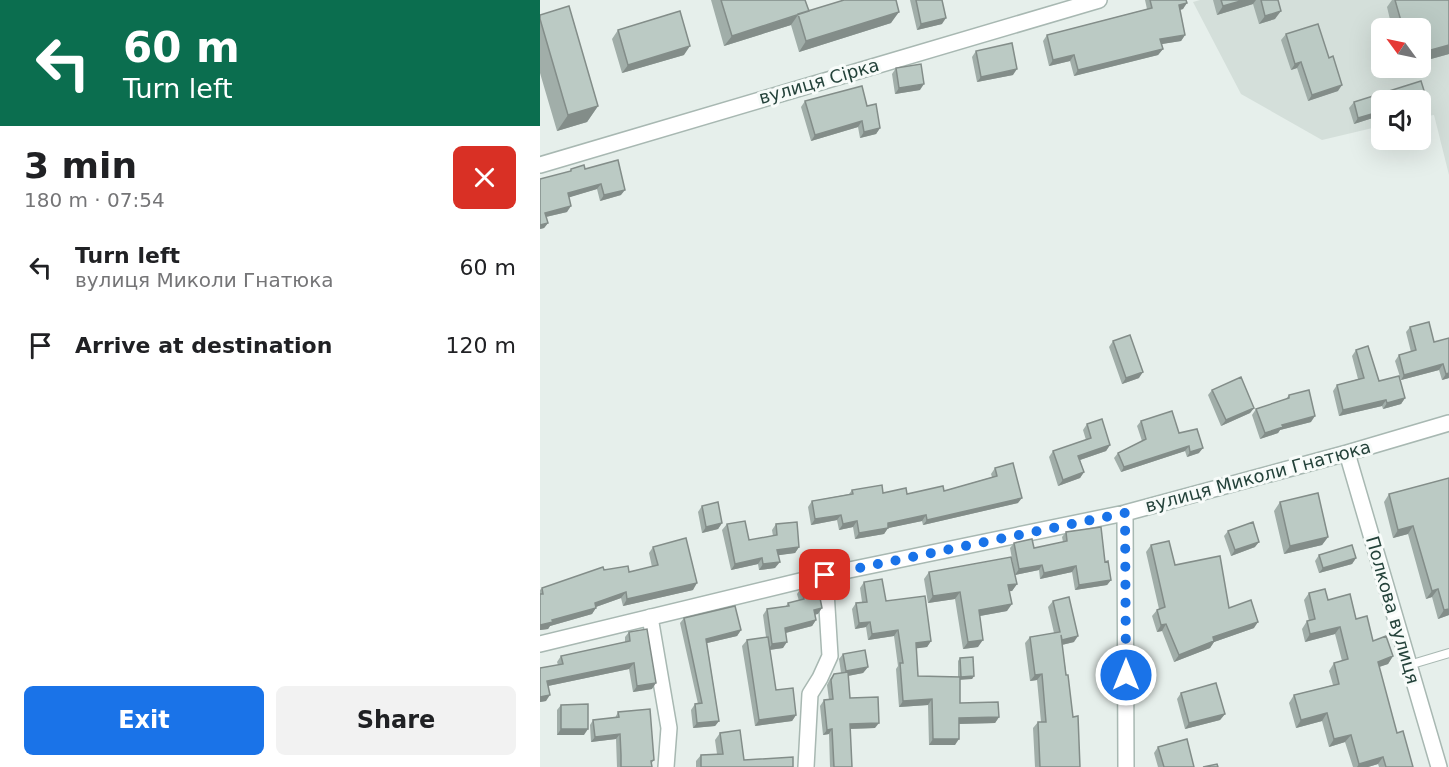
<!DOCTYPE html>
<html lang="en">
<head>
<meta charset="utf-8">
<style>
  :root { --surface:#fff; --page:#f2f2f2; --text:#202124; --muted:#757577; --accent:#1a73e8 }
  body { margin:0; font-family:"DejaVu Sans",sans-serif; background:var(--page); color:var(--text); height:100vh; display:flex; flex-direction:column; font-size:22px; white-space:nowrap }
  * { box-sizing:border-box; margin:0 }
  p { font-size:20px; color:var(--muted) }
  .icon { flex:none; width:33px; height:33px; fill:none; stroke:currentColor; stroke-width:2; stroke-linecap:round; stroke-linejoin:round }
  .map { position:relative; flex:1; overflow:hidden }
  .panel { display:flex; flex-direction:column; background:var(--surface); width:540px }
  .panel>* { flex:none }
  .top-card { background:#0b6e4f; color:#fff; overflow:hidden }
  .needle { width:39px; rotate:303deg }
  .fabs { position:absolute; left:831px; top:18px; display:grid; gap:12px }
  .fabs a { display:grid; place-items:center; width:60px; height:60px; border-radius:9px; background:var(--surface); box-shadow:0 6px 24px #0002; font-size:30px }
  .pin { position:absolute; display:grid; place-items:center; width:51px; height:51px; color:#fff; margin:-26px; border-radius:12px; box-shadow:0 3px 9px #0006 }
  .me { position:absolute; width:66px; margin:-33px; rotate:0deg; stroke-linejoin:round; filter:drop-shadow(0 0 4px #0008) }
  .turn { display:flex; align-items:center; gap:21px; height:126px; padding:0 24px; font-size:27px }
  .turn .icon { width:78px; height:78px; stroke-width:2.5 }
  .turn b { display:block; font-size:42px; line-height:51px }
  .round { display:grid; place-items:center; flex:none; width:63px; height:63px; border-radius:9px; background:var(--page) }
  .headline { display:flex; align-items:center; justify-content:space-between; height:102px; padding:0 24px }
  h1 { font-size:36px; font-weight:700; line-height:45px }
  .primary-button { display:flex; gap:12px; margin-top:auto; padding:12px 24px }
  .primary-button a { flex:1; height:69px; border-radius:9px; background:var(--accent); color:#fff; font-size:24px; font-weight:700; line-height:69px; text-align:center }
  .primary-button a+a { background:var(--page); color:var(--text) }
  ul { padding:0; list-style:none }
  li { display:flex; align-items:center; gap:18px; height:78px; padding:0 24px }
  li div { flex:1 }
  li b { display:block; font-size:22px }
  li em { font-style:normal }
  main { display:flex; flex:1; min-height:0 }
  .map>svg:first-child { display:block }
</style>
</head>
<body>
<main>
<section class="panel">
<div class="top-card">
<div class="turn"><svg class="icon" aria-label="left" viewBox="0 0 24 24"><path d="M17 20v-9H6M10 6l-5 5 5 5"/></svg><div><b>60 m</b>Turn left</div></div>
</div>
<div class="headline"><div><h1>3 min</h1><p>180 m · 07:54</p></div><a class="round" style="background:#d93025;color:#fff"><svg class="icon" aria-label="close" viewBox="0 0 24 24"><path d="M6 6l12 12M18 6L6 18"/></svg></a></div>
<ul>
<li><svg class="icon" aria-label="left" viewBox="0 0 24 24"><path d="M17 20v-9H6M10 6l-5 5 5 5"/></svg><div><b>Turn left</b><p>вулиця Миколи Гнатюка</p></div><em>60 m</em></li>
<li><svg class="icon" aria-label="arrive" viewBox="0 0 24 24"><path d="M6 21V4h12l-3 4 3 4H6"/></svg><div><b>Arrive at destination</b></div><em>120 m</em></li>
</ul>
<div class="primary-button"><a>Exit</a><a>Share</a></div>
</section>
<div class="map">
<svg width="909" height="767" viewBox="0 0 909 767">
  <rect width="100%" height="100%" fill="#e6efeb"/>
  <path fill="#d4dfda" fill-rule="evenodd" d="M660,0H909V175L894,115L881,117L880,100H842L841,126L782,140L701,94L653,2ZM842,28H880V68H842Z"/>
  <g fill="none" stroke-linecap="round" stroke-linejoin="round">
    <defs>
      <path id="service" d="M869,665L909,653"/>
      <path id="minor" d="M0,165L559,0
        M807,453L899,767
        M585,513L586,767
        M110,617L129,728L126,767
        M0,644L285,575L585,513L807,453L909,423
        M266,767L270,694L280,678L290,656L285,575"/>
    </defs>
    <use href="#service" stroke="#a8b8b2" stroke-width="10"/>
    <use href="#minor" stroke="#a8b8b2" stroke-width="18"/>
    <use href="#service" stroke="#fff" stroke-width="8"/>
    <use href="#minor" stroke="#fff" stroke-width="15"/>
  </g>
  <path fill="#a1aea9" d="M171,0H265L269,11L301,1V0H356L351,23L259,52L251,25L184,46Z
    M370,0H402V24L377,30Z
    M605,0H646L643,9L640,10L645,35L641,41L621,44L623,49L618,55L534,76L530,61L509,66L503,41L507,35L607,9Z
    M673,0H738L735,19L719,24L713,4L677,15Z
    M852,0H909V54L880,62V28H852L847,7Z
    M0,15L58,106L47,122L17,131L0,73Z
    M78,30L144,55L82,73L72,39Z
    M746,34L798,91L768,101L757,68L751,70L741,40Z
    M436,51L473,75L437,82L432,57Z
    M356,68L380,90L355,94L352,74Z
    M881,81L886,97L882,103H880V100H842V115L814,124L809,108L814,102Z
    M265,101L327,106L340,128L336,134L320,138L318,127L271,141L261,107Z
    M31,169H45L81,195L60,201L57,189L29,197L27,212L6,217L8,223L4,228L0,229Z
    M870,327L894,342L909,378L902,380L899,370L861,380L855,361L859,355L871,352L866,332Z
    M573,341L599,378L582,384L569,347Z
    M816,350L839,381L865,398L861,404L843,409L842,406L799,416L793,391L797,385L818,379L812,356Z
    M672,390L714,408L710,413L681,426L668,395Z
    M749,395L771,422L740,430L738,433L720,439L712,415L716,409L746,399Z
    M601,421L639,433L659,453L647,457L645,451L581,472L574,458L578,453L602,441L597,426Z
    M547,424L570,445L566,451L540,460L544,472L540,478L518,486L509,457L513,451L546,440L543,430Z
    M455,468L478,503L383,525L382,521L348,528L344,534L315,539L313,527L299,530L297,520L271,525L268,507L272,501L309,494L312,490L343,493L367,494L404,491L452,477L451,474Z
    M909,478V615L898,619L892,597L886,599L868,534L853,538L844,502L849,494Z
    M740,502L788,537L782,545L744,554L734,511Z
    M162,506L182,523L178,529L162,533L158,512Z
    M187,524L209,540L233,536L232,530L236,524L259,547L255,553L238,555L235,568L219,570L218,564L191,570L182,530Z
    M688,531L715,547L691,556L684,536Z
    M526,532L565,562L571,580L567,585L535,590L532,572L500,579L499,570L475,575L470,548L474,543L494,548L523,542L522,537Z
    M611,545L689,608L714,628L674,642L670,648L634,662L622,631L617,632L612,616L617,610L619,609L606,552Z
    M113,547L153,590L83,606L81,598L56,607L52,614L10,626L8,629L0,630V590L2,588L64,570L89,572L112,567L109,553Z
    M779,555L816,558L812,564L779,573L775,561Z
    M389,572L477,584L472,591H469L467,611L440,616L438,647L423,649L415,599L388,603L384,579Z
    M324,582L391,641L387,647L376,648L378,676L418,677V661L420,658L434,676L432,679H420V703L459,717L455,723L419,724L415,745H389L388,705L359,707L356,669L358,666L354,636L328,640L326,627L315,629L312,609L316,603L322,602L320,588Z
    M261,588L278,614H275L276,620L272,626L246,633L243,648L230,650L236,690L256,715L252,721L215,726L202,646L207,640L226,637L223,615L227,609L246,606L248,603L259,601L257,594Z
    M769,593L788,600L816,619L833,641L853,656L848,664L839,667L857,733L873,767H839L838,764L828,767H813L805,742L789,747L782,721L756,728L749,703L754,695L793,685L789,671L794,663L802,661L795,634L765,642L762,629L767,621H769L764,600Z
    M513,601L534,642L522,645L540,767H495L493,728L498,722H501L497,680L490,681L485,643L490,637L514,633L508,607Z
    M144,618L201,630L197,636L167,643L179,721L175,726L153,728L151,710L155,704H158L140,623Z
    M89,632L112,689L93,692L89,669L8,686L6,701L0,702V668L18,665L17,662L21,656L85,642V637Z
    M303,654L328,667L323,673L308,676L310,698L335,728L310,729L312,767H290L289,734L283,735L280,706L284,700H289L287,685L290,679L294,674L301,673L299,659Z
    M641,693L685,714L680,720L645,729L637,699Z
    M21,705L44,735H17V710Z
    M78,712L114,760L111,764L112,767H77L76,739L51,742L50,725L53,720L75,718Z
    M180,733L204,760L253,767H156V761L161,755L177,754L175,740Z
    M618,747L654,767H618L614,753Z"/>
  <path fill="#838d89" d="M704,0H716L713,4L677,15L683,6Z
    M647,3L643,9L635,11L639,5Z
    M741,11L735,19L719,24L725,16Z
    M359,12L351,23L259,52L266,41Z
    M258,15L251,25L184,46L192,36Z
    M406,18L402,24L377,30L381,24Z
    M645,35L641,41L616,45L620,39Z
    M909,45V54L880,62V53Z
    M150,46L144,55L82,73L88,65Z
    M623,49L618,55L534,76L538,70Z
    M534,55L530,61L509,66L513,60Z
    M761,62L757,68L751,70L755,64Z
    M477,69L473,75L437,82L441,77Z
    M384,84L380,90L355,94L359,88Z
    M802,85L798,91L768,101L772,95Z
    M886,97L880,103V100H874Z
    M58,106L47,122L17,131L28,115Z
    M842,111V115L814,124L818,118Z
    M322,121L318,127L271,141L275,135Z
    M340,128L336,134L320,138L324,132Z
    M61,184L57,189L24,199L28,193Z
    M85,190L81,195L60,201L64,195Z
    M31,206L27,212L1,218L5,213Z
    M8,223L4,228L0,229V225Z
    M903,364L899,370L861,380L864,375Z
    M603,372L599,378L582,384L586,378Z
    M909,373V378L902,380L906,374Z
    M865,398L861,404L843,409L847,403Z
    M846,400L842,406L799,416L803,410Z
    M714,408L710,413L681,426L686,420Z
    M775,416L771,422L740,430L738,433L720,439L725,433L742,425Z
    M570,445L566,451L534,462L538,456Z
    M649,446L645,451L581,472L584,467Z
    M663,448L659,453L647,457L650,452Z
    M544,472L540,478L518,486L523,480Z
    M482,498L478,503L383,525L387,520Z
    M301,515L297,520L271,525L275,519Z
    M386,515L382,521L344,529L348,523Z
    M317,521L313,527L299,530L303,524Z
    M182,523L178,529L162,533L166,527Z
    M873,526L868,534L853,538L858,530Z
    M348,528L344,534L315,539L319,533Z
    M788,537L782,545L744,554L750,546Z
    M719,542L715,547L691,556L695,550Z
    M259,547L255,553L233,556L237,550Z
    M222,558L218,564L191,570L195,564Z
    M816,558L812,564L779,573L783,568Z
    M240,562L235,568L219,570L223,564Z
    M502,565L499,570L475,575L479,569Z
    M536,566L532,572L500,579L504,573Z
    M571,580L567,585L535,590L539,585Z
    M157,583L153,590L83,606L87,599Z
    M477,584L472,591L463,592L468,585Z
    M898,589L892,597L886,599L892,591Z
    M86,592L81,598L50,609L55,603Z
    M420,592L415,599L388,603L393,596Z
    M472,604L467,611L434,617L439,610Z
    M56,608L52,614L10,626L8,629L0,630V625L12,620Z
    M282,608L278,614L270,616L274,610Z
    M909,609V615L898,619L904,610Z
    M276,620L272,626L241,634L245,628Z
    M330,622L326,627L315,629L319,623Z
    M718,622L714,628L674,642L670,648L634,662L639,655L673,637Z
    M626,624L622,631L617,632L621,625Z
    M800,627L795,634L765,642L770,634Z
    M201,630L197,636L163,644L166,639Z
    M358,630L354,636L328,640L332,634Z
    M538,636L534,642L517,646L522,640Z
    M443,640L438,647L423,649L428,642Z
    M391,641L387,647L372,649L376,643Z
    M247,642L243,648L228,650L232,644Z
    M853,656L848,664L833,669L838,662Z
    M94,663L89,669L3,687L7,681Z
    M328,667L323,673L302,677L306,671Z
    M502,674L497,680L490,681L495,675Z
    M434,676L432,679L419,680L421,677Z
    M116,683L112,689L93,692L97,686Z
    M10,695L6,701L0,702V697Z
    M392,699L388,705L359,707L363,701Z
    M787,713L782,721L756,728L761,720Z
    M685,714L680,720L645,729L649,723Z
    M256,715L252,721L215,726L219,720Z
    M459,717L455,723L415,724L419,718Z
    M179,721L175,726L153,728L157,723Z
    M339,723L335,728L306,729L310,724Z
    M21,729H48L44,735H17Z
    M292,729L289,734L283,735L287,730Z
    M80,734L76,739L51,742L55,737Z
    M811,735L805,742L789,747L794,739Z
    M393,739H419L415,745H389Z
    M843,757L838,764L828,767H817L819,764Z"/>
  <path fill="#bbcac4" stroke="#838d89" stroke-width="1.5" d="M181,0H265L269,11L192,36Z
    M304,0H356L359,12L266,41L258,14Z
    M376,0H402L406,18L381,24Z
    M610,0H646L647,3L639,5L645,35L620,39L623,49L538,70L534,55L513,60L507,35L612,8Z
    M681,0H704L683,6Z
    M721,0H738L741,11L725,16Z
    M855,0H909V45L880,53V28H863Z
    M29,6L58,106L28,115L0,19V15Z
    M140,11L150,46L88,65L78,30Z
    M778,24L789,58L793,56L802,85L772,95L761,62L755,64L746,34Z
    M472,43L477,69L441,77L436,51Z
    M381,64L384,84L359,88L356,68Z
    M881,81L886,97L874,100H842V111L818,118L814,102Z
    M322,86L327,106L336,104L340,128L324,132L322,121L275,135L265,101Z
    M78,160L85,190L64,195L61,184L28,193L31,206L5,213L8,223L0,225V179L31,171V169L44,165L45,169Z
    M889,322L894,342L909,338V373L906,374L903,364L864,375L859,355L876,350L870,327Z
    M590,335L603,372L586,378L573,341Z
    M828,346L839,381L859,376L865,398L847,403L846,400L803,410L797,385L824,378L816,350Z
    M701,377L714,408L686,420L672,390Z
    M769,390L775,416L742,425L743,427L725,433L716,409L749,398V395Z
    M632,411L639,433L657,429L663,448L650,452L649,446L584,467L578,453L606,439L601,421Z
    M562,419L570,445L538,456L544,472L523,480L513,451L551,438L547,424Z
    M473,463L482,498L387,520L386,515L348,523V528L319,533L317,521L303,524L301,515L275,519L272,501L313,494L312,490L342,485L343,493L366,488L367,494L403,486L404,491L457,476L455,468Z
    M909,478V609L904,610L898,589L892,591L873,526L858,530L849,494Z
    M778,493L788,537L750,546L740,502Z
    M178,502L182,523L166,527L162,506Z
    M205,521L209,540L237,535L236,524L257,522L259,547L237,550L240,562L223,564L222,558L195,564L187,524Z
    M713,522L719,542L695,550L688,531Z
    M561,527L565,562L568,561L571,580L539,585L536,566L504,573L502,565L479,569L474,543L492,539L494,548L527,541L526,532Z
    M146,538L157,583L87,599L86,592L55,603L56,608L12,620L13,622L0,625V594H3L2,588L63,567L64,570L88,566L89,572L118,565L113,547Z
    M629,541L635,565L680,556L689,608L711,600L718,622L673,637L674,641L639,655L626,624L621,625L617,610L625,607L611,545Z
    M812,545L816,558L783,568L779,555Z
    M471,557L477,584L468,585L472,604L439,610L443,640L428,642L420,592L393,596L389,572Z
    M342,579L346,601L385,596L391,641L376,643L378,676L420,677V703L458,702L459,717L419,718V739H393L392,699L363,701L360,663H363L358,630L332,634L330,622L319,623L316,603L327,602L324,582Z
    M277,583L282,608L274,610L276,620L245,628L247,642L232,644L227,609L249,606L248,603L264,599L261,588Z
    M785,589L788,600L810,594L816,619L827,616L833,641L846,636L853,656L838,662L857,733L863,731L873,767H846L843,757L819,764L811,735L794,739L787,713L761,720L754,695L799,684L794,663L808,659L800,627L770,634L767,621L775,619L769,593Z
    M529,597L538,636L522,640L521,635L526,675H528L533,717L538,716L540,767H500L498,722H506L502,674L495,675L490,637L520,632L513,601Z
    M195,606L201,630L166,639L179,721L157,723L155,704L162,703L144,618Z
    M107,629L116,683L97,686L94,663L7,681L10,695L0,697V668L23,664L21,656L90,641L89,632Z
    M228,637L236,690L253,688L256,715L219,720L207,640Z
    M325,650L328,667L306,671L303,654Z
    M433,657L434,676L421,677L420,658Z
    M308,672L310,698L338,697L339,723L310,724L312,767H294L292,729L287,730L284,700L293,699L291,680L294,674Z
    M676,683L685,714L649,723L641,693Z
    M48,704V729H21V705Z
    M110,709L114,760L111,761L112,767H81V755L80,734L55,737L53,720L79,717L78,712Z
    M200,730L204,760L253,757V767H161V755L183,754L180,733Z
    M647,739L654,767H624L618,747Z
    M677,764L678,767H663Z"/>
  <g fill="none" stroke-linecap="round" stroke-linejoin="round">
    <path stroke="#1a73e8" stroke-width="10" stroke-dasharray="0 18" d="M285,575L585,513L586,675"/>
  </g>
  <g text-anchor="middle" dominant-baseline="central" stroke-width="6" stroke-linejoin="round" paint-order="stroke">
    <g font-size="18" fill="#24423a" stroke="#f7fbf9">
      <text transform="translate(279 81) rotate(-16)">вулиця Сірка</text>
      <text transform="translate(718 476) rotate(-15)">вулиця Миколи Гнатюка</text>
      <text transform="translate(853 610) rotate(74)">Полкова вулиця</text>
    </g>
  </g>
</svg>
<div class="fabs">
<a><svg class="needle" viewBox="-14 -14 28 28"><path d="M0-13l5 13h-10z" fill="#e53935"/><path d="M0 13l5-13h-10z" fill="#757577"/></svg></a>
<a><svg class="icon" aria-label="sound" viewBox="0 0 24 24"><path d="M4 9h4l5-4v14l-5-4H4zM17 9q2 3 0 6"/></svg></a>
</div>
<div class="pin" style="left:285px;top:575px;background:#d93025"><svg class="icon" aria-label="arrive" viewBox="0 0 24 24"><path d="M6 21V4h12l-3 4 3 4H6"/></svg></div>
<svg class="me" style="left:586px;top:675px" viewBox="-20 -20 40 40"><circle r="17" fill="#1a73e8" stroke="#fff" stroke-width="3"/><path d="M0-11L8 9 0 5-8 9z" fill="#fff"/></svg>
</div>
</main>
</body>
</html>
